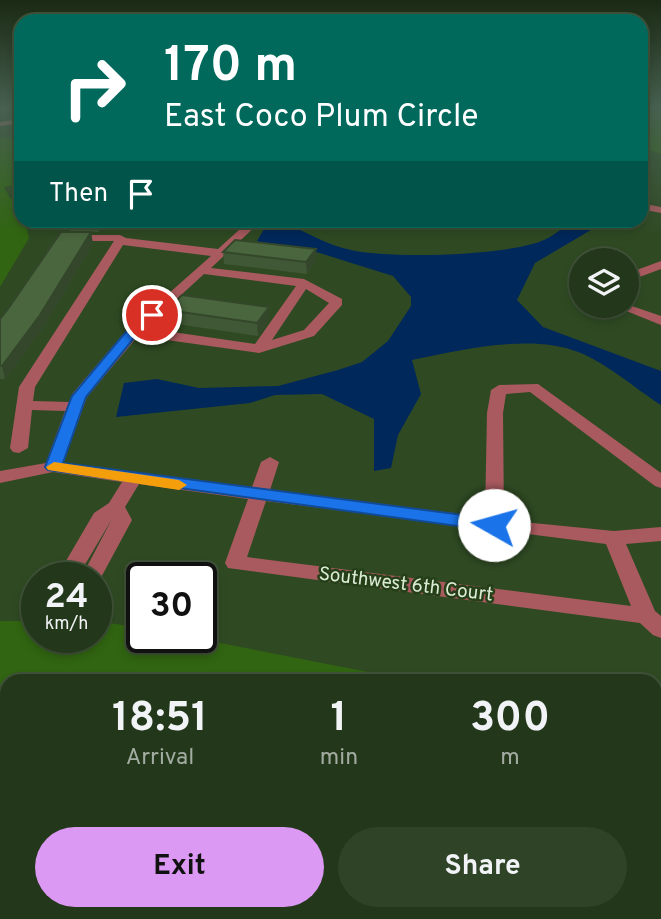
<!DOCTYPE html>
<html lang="en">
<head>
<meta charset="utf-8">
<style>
  :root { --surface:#23381a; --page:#2f4327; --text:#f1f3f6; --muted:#a3aca2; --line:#405239; --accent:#dc99f4 }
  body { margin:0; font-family:Overpass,sans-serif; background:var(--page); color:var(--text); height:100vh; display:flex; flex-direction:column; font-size:26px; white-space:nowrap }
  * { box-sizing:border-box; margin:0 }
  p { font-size:23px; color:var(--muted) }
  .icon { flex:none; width:38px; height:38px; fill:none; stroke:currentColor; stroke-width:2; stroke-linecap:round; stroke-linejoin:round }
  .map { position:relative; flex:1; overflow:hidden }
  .details { position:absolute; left:0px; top:674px; width:662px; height:247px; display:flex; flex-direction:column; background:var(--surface); border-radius:21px 21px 0 0; box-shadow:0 4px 10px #0003,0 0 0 2px var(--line) }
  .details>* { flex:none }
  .hud { position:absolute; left:14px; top:14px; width:634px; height:214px; border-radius:21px; box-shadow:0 4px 10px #0003,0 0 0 2px var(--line); background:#00695c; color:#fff; overflow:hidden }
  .fabs { position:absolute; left:569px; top:248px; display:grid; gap:14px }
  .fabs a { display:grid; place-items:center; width:70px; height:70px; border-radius:50%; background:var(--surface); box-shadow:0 4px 10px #0003,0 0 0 2px var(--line); font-size:35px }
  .speed { position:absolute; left:21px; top:562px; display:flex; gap:14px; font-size:35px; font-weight:700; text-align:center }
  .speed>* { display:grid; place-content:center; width:91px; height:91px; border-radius:50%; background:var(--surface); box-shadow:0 4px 10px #0003,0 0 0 2px var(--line); line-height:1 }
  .speed small { font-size:18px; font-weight:400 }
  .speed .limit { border:4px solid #111; border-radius:10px; background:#fff; color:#111 }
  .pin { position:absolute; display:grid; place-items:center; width:60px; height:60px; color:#fff; margin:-30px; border:4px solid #fff; border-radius:50%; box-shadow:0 2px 7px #0007 }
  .me { position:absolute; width:77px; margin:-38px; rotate:277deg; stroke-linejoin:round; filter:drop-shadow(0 0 5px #0008) }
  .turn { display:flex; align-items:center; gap:24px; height:147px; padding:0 35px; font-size:32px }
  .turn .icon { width:91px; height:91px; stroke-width:2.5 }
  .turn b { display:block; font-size:49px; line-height:60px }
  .then { display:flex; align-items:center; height:66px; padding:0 35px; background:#0003; gap:14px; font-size:26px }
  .eta { display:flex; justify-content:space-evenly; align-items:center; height:119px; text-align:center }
  .eta b { font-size:42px; font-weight:700; line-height:49px }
  .button { display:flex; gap:14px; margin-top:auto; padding:14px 35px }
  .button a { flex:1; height:80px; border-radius:42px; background:var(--accent); color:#111; font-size:28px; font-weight:700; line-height:80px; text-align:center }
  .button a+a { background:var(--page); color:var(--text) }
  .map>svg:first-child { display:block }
</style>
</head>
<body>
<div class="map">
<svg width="661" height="919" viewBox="0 0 661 919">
  <rect width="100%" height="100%" fill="#2f4a23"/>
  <path fill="#316511" d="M641,107H661V154L641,147Z
    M21,137V184L4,187L10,198L19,203L21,220L25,221L29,238L0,287V138Z
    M0,621H37V637H96V621L142,628V637H189L414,681H7V914H654L655,733L661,735V919H0Z"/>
  <path fill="#00285b" d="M563,221H606L535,263L517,300L543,327L661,371V405C636,389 605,362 578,352C532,333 459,350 412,360L421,394L398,435L391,468L374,471V419L322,394L275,395L250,403L116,417L124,383L157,379L199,388L278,386L338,370L362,362L388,341L411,306V297L393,276L310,250L263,245L257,241L264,229L286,224C308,232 326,245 351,250C390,259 508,256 544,240C551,237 557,232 563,228Z
    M7,802V914H185L186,919H0V805Z"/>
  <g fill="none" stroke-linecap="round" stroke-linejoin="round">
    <path stroke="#667e5c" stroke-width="5" stroke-dasharray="5 8" stroke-linecap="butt" d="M0,716L7,718
      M419,914L434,919"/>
    <path fill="#a95a5f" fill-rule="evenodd" d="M640,203L661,207V213L640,209Z
      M250,220H262L211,268L304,279L342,299V305L314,336L259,353L138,336L87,397L63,463L252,487L261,462L270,457L279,462L270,490L485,517L487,413L491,390L499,385L538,384L661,473V488L655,486L530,392L506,394L503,413L504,520L614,531L661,527V541L626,544L655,611L661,616V638L653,635L640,623L228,568L225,563L248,499L139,484L125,507L132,520L98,583L96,584V578H81L112,519L77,578H56L94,513L109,503L122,482L53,472L0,483V471L46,463L65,411L32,410L28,448L19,453L13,452L10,448L19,387L114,241H68L62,238L68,235H120L126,238L218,249ZM123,245L211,256L125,332L73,393L69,402L33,401L35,387ZM204,274L296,286L255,344L145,328ZM306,289L329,303L304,330L272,340ZM266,501L606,544L631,606L247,557Z
      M368,220H477L412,228Z
      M661,261V269L626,282V274Z
      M626,304L661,316V325L614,306H626Z"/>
    <path fill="#f97984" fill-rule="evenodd" d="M21,119V123L0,126V122Z"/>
  </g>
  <path fill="#405835" d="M105,220L99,232H91L93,244L43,328L5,379H0V319L70,232L67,221Z
    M223,252L316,261L307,274L224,264Z
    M167,310L269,319L258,336L169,323Z"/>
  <path fill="#34472b" d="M97,220H105L99,232L97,221Z
    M91,232L93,244L43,328L5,379L2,366Z
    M316,249V261L307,274L306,262Z
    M269,307V319L258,336L257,323Z"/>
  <path fill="#4a663e" stroke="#34472b" stroke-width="2" d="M68,220H97L67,221Z
    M61,232H91L40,315L2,366H0V319L8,309Z
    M235,240L316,249L306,262L223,252Z
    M182,295L269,307L257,323L167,310Z"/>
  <linearGradient id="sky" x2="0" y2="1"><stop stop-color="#1a2913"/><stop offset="0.46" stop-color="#476050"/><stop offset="1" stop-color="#476050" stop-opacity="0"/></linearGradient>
  <rect width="661" height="235" fill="url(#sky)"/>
  <path fill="#1a73e8" stroke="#114b97" stroke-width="2" d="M152,312L156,313V318L134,338L86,397L63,463L494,519L503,525L494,531L48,470L45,467L72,396L125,333Z"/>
  <path fill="#f59e0b" d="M54,462L179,480L187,485L179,490L48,470L46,467Z"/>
  <g text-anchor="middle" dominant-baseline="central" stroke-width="5" stroke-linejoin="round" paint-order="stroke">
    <g font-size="19" fill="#dcecd5" stroke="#253f18">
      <text transform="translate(406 585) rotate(7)">Southwest 6th Court</text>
    </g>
  </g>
</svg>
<div class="fabs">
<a><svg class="icon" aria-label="layers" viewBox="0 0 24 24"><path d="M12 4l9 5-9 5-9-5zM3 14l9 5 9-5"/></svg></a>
</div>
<div class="speed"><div>24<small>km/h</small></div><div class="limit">30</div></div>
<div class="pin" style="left:152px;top:315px;background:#d93025"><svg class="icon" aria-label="arrive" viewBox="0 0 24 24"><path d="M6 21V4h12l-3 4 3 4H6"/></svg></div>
<svg class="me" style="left:494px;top:525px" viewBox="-20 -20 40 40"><circle r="19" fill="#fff"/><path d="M0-13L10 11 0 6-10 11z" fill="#1a73e8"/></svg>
<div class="hud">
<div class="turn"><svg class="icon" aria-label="right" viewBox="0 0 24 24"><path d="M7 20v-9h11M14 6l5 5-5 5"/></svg><div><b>170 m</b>East Coco Plum Circle</div></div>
<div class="then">Then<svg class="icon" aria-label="arrive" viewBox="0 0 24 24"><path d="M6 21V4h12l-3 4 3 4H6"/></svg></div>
</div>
<section class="details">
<div class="eta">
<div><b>18:51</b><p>Arrival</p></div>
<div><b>1</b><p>min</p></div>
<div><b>300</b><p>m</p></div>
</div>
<div class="button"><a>Exit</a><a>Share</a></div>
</section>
</div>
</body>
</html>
